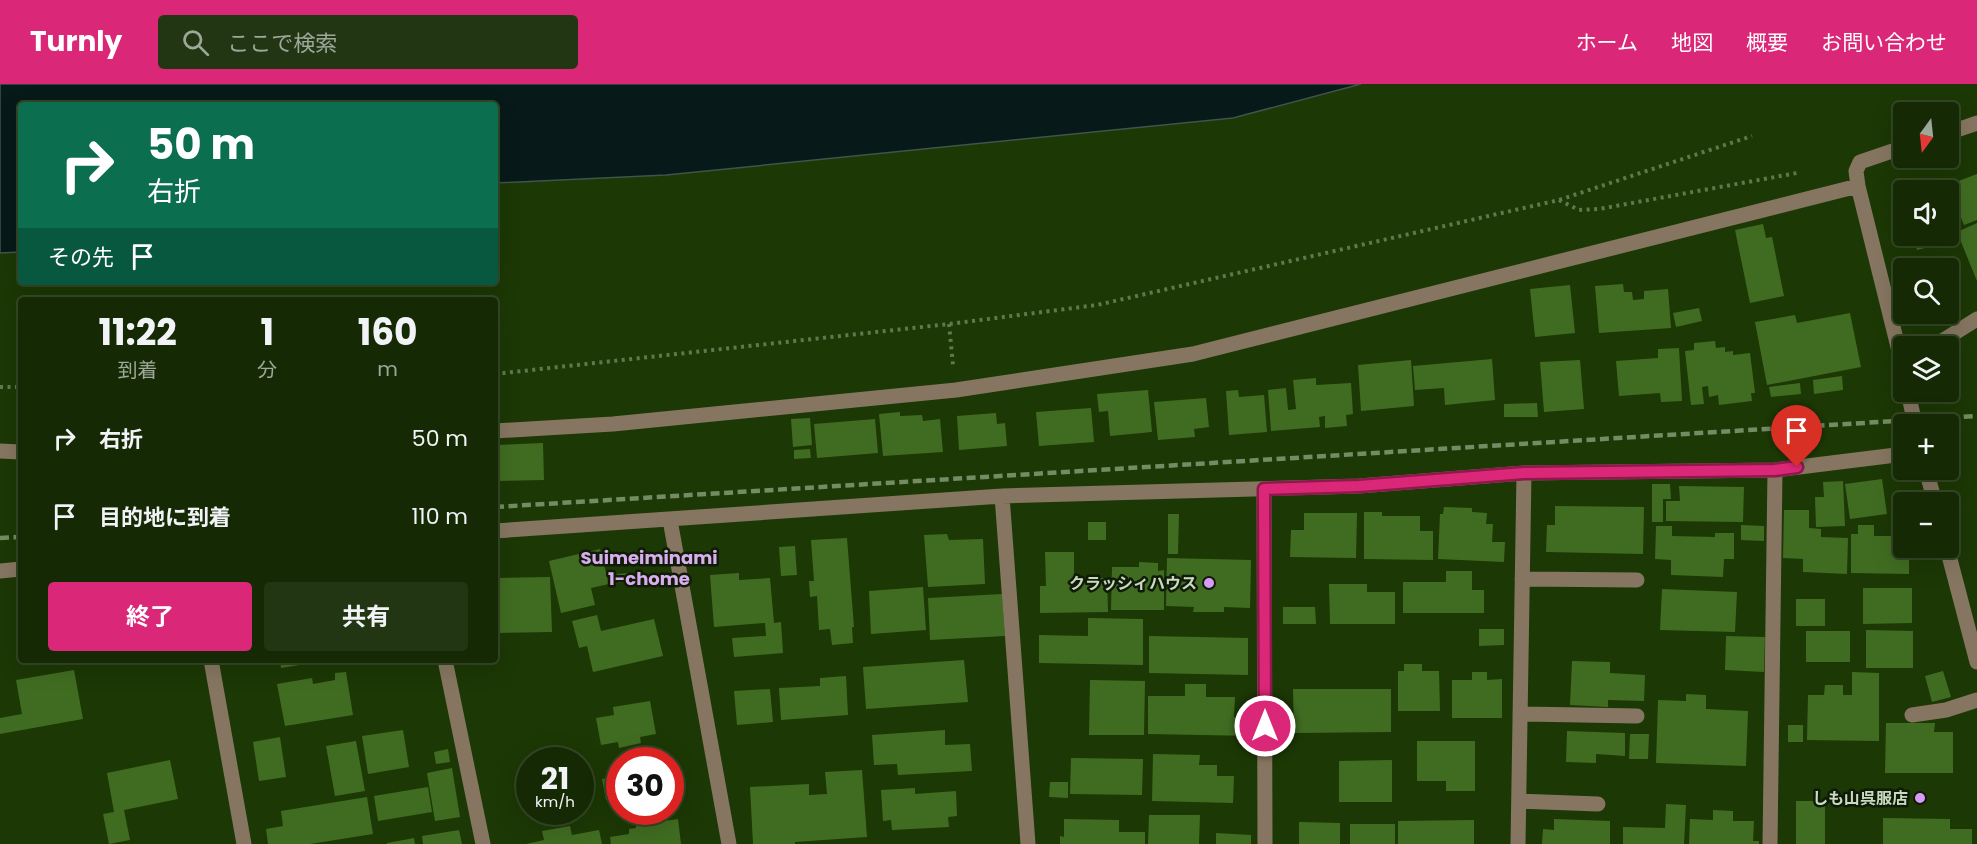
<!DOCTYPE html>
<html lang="ja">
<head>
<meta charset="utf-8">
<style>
  :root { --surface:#152a04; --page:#223613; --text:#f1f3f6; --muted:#9da79a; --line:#344626; --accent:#db2777 }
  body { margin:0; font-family:Poppins,"Noto Sans JP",sans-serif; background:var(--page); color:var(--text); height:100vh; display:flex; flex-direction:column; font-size:22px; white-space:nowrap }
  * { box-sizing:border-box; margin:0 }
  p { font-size:20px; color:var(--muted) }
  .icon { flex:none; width:33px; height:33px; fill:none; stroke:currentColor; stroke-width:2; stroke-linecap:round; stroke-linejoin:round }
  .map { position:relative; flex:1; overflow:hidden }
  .panel { position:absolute; left:18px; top:213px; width:480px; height:366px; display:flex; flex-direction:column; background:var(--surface); border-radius:6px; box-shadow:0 6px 24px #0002,0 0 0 2px var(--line) }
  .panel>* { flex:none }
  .top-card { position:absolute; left:18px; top:18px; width:480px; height:183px; border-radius:6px; box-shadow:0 6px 24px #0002,0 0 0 2px var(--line); background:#0b6e4f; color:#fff; overflow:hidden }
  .needle { width:39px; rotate:195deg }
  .fabs { position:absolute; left:1893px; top:18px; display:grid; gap:12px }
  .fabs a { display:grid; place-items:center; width:66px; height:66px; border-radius:6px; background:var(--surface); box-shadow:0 6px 24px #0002,0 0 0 2px var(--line); font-size:30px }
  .speed { position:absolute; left:516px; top:663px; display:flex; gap:12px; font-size:30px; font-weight:700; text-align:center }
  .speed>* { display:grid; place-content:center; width:78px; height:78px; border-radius:50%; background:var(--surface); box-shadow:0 6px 24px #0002,0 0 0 2px var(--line); line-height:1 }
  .speed small { font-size:15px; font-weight:400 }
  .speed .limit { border:9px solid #d22; background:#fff; color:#111 }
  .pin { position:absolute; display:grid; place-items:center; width:51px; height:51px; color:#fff; margin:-62px -26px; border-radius:50% 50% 50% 0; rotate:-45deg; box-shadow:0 0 6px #0007 }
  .pin .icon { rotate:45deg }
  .me { position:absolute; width:66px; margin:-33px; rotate:0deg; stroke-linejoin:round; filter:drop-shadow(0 0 4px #0008) }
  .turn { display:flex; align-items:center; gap:21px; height:126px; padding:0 30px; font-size:27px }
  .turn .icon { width:78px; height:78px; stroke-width:2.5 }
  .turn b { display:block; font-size:42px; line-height:51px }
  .then { display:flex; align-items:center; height:57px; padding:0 30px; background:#0003; gap:12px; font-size:22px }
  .eta { display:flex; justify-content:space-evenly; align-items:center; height:102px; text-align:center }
  .eta b { font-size:36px; font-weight:700; line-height:42px }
  .cta { display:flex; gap:12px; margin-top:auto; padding:12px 30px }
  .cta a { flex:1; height:69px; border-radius:6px; background:var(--accent); color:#fff; font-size:24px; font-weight:700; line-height:69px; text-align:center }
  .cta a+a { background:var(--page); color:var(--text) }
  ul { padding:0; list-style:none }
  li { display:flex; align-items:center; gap:18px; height:78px; padding:0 30px }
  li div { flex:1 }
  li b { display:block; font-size:22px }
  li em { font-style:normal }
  header { display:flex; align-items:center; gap:36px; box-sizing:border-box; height:84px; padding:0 30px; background:var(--accent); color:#fff }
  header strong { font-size:28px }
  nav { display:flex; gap:33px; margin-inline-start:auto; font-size:21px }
  .search { width:420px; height:54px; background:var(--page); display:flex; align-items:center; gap:15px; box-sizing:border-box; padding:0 21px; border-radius:6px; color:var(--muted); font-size:22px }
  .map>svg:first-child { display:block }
</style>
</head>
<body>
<header>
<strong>Turnly</strong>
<div class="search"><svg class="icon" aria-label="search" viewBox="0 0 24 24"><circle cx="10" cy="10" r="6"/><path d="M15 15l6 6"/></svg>ここで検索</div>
<nav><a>ホーム</a><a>地図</a><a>概要</a><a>お問い合わせ</a></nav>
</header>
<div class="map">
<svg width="1977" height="760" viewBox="0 0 1977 760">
  <rect width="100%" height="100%" fill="#1c3805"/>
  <path fill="#081919" stroke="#42534b" stroke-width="1.5" d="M0,0H1361L1233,34L666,91L495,99V21H21V168L0,169Z"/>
  <path fill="#406c21" d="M1977,90V136L1964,141L1948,101Z
    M1977,139V197L1957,148Z
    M1763,140L1766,154L1772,153L1784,212L1750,219L1735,146Z
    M1948,145L1952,157L1917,166L1913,152H1948Z
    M1623,200L1624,208H1632L1633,216L1644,215V207L1668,205L1671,244L1599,249L1595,202Z
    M1570,201L1575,249L1535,253L1530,205Z
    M1699,224L1702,237L1676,243L1673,229Z
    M1850,229L1861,283L1767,301L1755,238L1795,231L1797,239Z
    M1715,257L1716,264L1725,263V268L1733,267V271L1750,269L1755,309H1751L1752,317L1719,321L1718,311L1709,313L1708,302L1702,303L1704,320L1691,321L1685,267L1694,266V259Z
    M1679,264L1682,317L1661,318L1660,309L1619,312L1616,277L1658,274V265Z
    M1492,275L1495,316L1445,321L1444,304L1415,306L1413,282Z
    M1411,276L1414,322L1361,327L1358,281Z
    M1580,276L1584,325L1544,328L1540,278Z
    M1842,292L1843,306L1814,310L1813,296Z
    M1316,294V301L1351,299L1353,330L1346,331L1347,342L1325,344V332L1319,333L1320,343L1271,347L1268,306L1286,304L1288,326L1296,325L1293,296Z
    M1800,299L1801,310L1771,313L1769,303Z
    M1148,306L1152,348L1110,352L1108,327L1099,328L1097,310Z
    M1238,306L1239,313L1264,311L1267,348L1229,351L1226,307Z
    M1206,314L1209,343L1194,345L1195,353L1158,356L1154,318Z
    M1537,319L1538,333H1504V320Z
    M1091,324L1094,358L1039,362L1036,328Z
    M900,328V332L922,331L923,337L940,335L943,368L883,372L879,330Z
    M996,329L997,340L1005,339L1007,362L959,366L957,332Z
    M810,334L812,361L793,363L791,335Z
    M875,335L878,369L817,374L814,340Z
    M543,359L544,396L495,397V361Z
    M810,365L811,374L794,375V366Z
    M1882,395L1887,430L1850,435L1845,400Z
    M1843,397L1845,442L1816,443L1815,413H1824L1823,398Z
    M1652,400H1670L1671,415H1663V438H1652Z
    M1679,402L1744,403L1743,438L1666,437V417H1680Z
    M1555,422L1644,423L1643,470L1546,468L1547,441H1555Z
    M1444,423L1472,424V428L1487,429L1486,440H1493L1492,458H1505L1504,478L1438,475L1440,430H1443Z
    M1784,426H1809V444L1821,445V453L1848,454L1847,490L1803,488V475L1783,474Z
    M1364,428H1382V432H1420V447H1433V476L1364,475Z
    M1304,429H1357L1356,474L1290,473L1291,446H1304Z
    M1168,430H1179L1178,470H1168Z
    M1088,438H1106V456H1088Z
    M1741,441L1764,442V457L1741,456Z
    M1858,441H1874V452H1904V464H1909V490L1851,489V450H1858Z
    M1656,442H1672V452L1715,453V449H1734V475H1724L1723,493L1671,491V476L1655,475Z
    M947,450L949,456L983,455L985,500L928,503L924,451Z
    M847,454L854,543H852L853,559L832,561L830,545L819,546L817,512L810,513L809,497H814L811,456Z
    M795,462L797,491L781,492L779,463Z
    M600,465L609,500L591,504L595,521L561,529L549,477Z
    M1045,468H1074V494H1107L1108,528L1040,529V502H1046Z
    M1167,474L1251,476L1250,524L1224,523V528H1193L1194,523L1166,522Z
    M1139,478L1158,479V487L1164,486V526H1111L1112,483H1139Z
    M1446,487H1472V506H1484V529H1403V498H1446Z
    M630,489L631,498L618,499L617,490Z
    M739,489V496L770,494L774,539L781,538L783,569L734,573L732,554L766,552L765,539L714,543L710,491Z
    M550,493L552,548L495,549V494Z
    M1329,500H1367V508H1395V540H1330Z
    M923,503L926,546L871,550L869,507Z
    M1863,504H1912V539L1863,540Z
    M1662,505L1737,508L1735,548L1660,546Z
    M1002,510L1005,552L930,556L928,514Z
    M1796,515H1825V542H1796Z
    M1283,523H1315L1316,540H1283Z
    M597,531L601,547L654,535L663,572L593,588L587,562L579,564L572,537Z
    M1088,534L1143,535V581L1039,579V551L1088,552Z
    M1479,545H1504V561L1479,562Z
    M1866,546L1913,547V584H1866Z
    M1806,547H1850V578H1806Z
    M1149,552L1248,554V591L1149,589Z
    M1726,552L1765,553L1764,588L1725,586Z
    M280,576H324V577L281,584Z
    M964,576L968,618L866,625L863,583Z
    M1572,577L1610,578V589L1645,591L1644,617L1608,616V623L1570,621Z
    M1404,580H1422V587H1439L1440,627H1398V587H1404Z
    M74,586L83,635L0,650V634L22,630L16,596Z
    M1943,587L1951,613L1932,618L1925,592Z
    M346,588L353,631L285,642L277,600L312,594L313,600L335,596V589Z
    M1472,588H1487V596L1502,595V634H1452V596H1472Z
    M1852,588L1879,589V657L1807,656L1808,611H1824L1825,601H1843V611H1852Z
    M846,592L848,631L781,636L779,604L820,602V594Z
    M1090,596L1145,597L1144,651H1089Z
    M1185,600H1206V613H1235L1234,633H1253V652L1148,650V612H1185Z
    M770,605L773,638L737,641L734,607Z
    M1293,605H1391V648L1294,649Z
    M1686,610L1706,611V625L1748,627L1746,682L1656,679L1658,616L1686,617Z
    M650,617L656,650L640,653L641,659L619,664L618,658L601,661L596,634L614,631L613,623Z
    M1886,639H1935L1934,648H1953V689H1885Z
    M1788,641H1803V658H1788Z
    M403,646L409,683L368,690L362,652Z
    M945,646V661L970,660L972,687L898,691L897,680L874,681L872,651Z
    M1567,647L1625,649V672L1596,670V679L1566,678Z
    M1630,650H1649L1648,675H1629Z
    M280,653L286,693L259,697L253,658Z
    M356,657L365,707L335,712L326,662Z
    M1417,657H1475V707H1446V697H1417Z
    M448,665L450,678L436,680L434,668Z
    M1153,670L1200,671L1199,681H1217V692H1234L1233,719L1152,717Z
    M1071,674L1143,675L1142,711L1070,710Z
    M170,676L178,715L124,726L130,756L109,760L103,730L114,728L107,689Z
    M1392,676V718H1339V677Z
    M452,684L460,733L435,737L427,689Z
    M862,686L867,753L795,758V760H753L750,703L809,700V711L827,710L825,688Z
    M670,689H673L677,710L670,711Z
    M620,692V721L613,722L611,715L606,716L602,695Z
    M1050,698H1068V714L1049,713Z
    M428,703L432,728L378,737L374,712Z
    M915,704V710L956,707L957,732L948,733L949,743L892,746L891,736L883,737L881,706Z
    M367,713L373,750L310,760H268L266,745L283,742L281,727Z
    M1796,717H1825V760H1796Z
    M1666,720L1686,721L1684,760H1623V743L1665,744Z
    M1713,726L1733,727V737H1754L1753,757H1759V760H1689L1690,735L1713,736Z
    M1149,731H1200L1199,760H1148Z
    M1883,734L1950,735V745H1972V760H1883Z
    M678,735L681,760H611L610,753L629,750V745L636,744V741Z
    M1064,735L1119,736V748H1145V760H1060V752L1064,753Z
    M1554,735L1610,737V760H1542L1543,745L1554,746Z
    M1474,736V760H1398V737Z
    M1299,738L1340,739V760H1299Z
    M1350,740H1395V760H1350Z
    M570,742L572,751L599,746L602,760H526L544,756L542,747Z
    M459,746L462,760H423L422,752Z
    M1216,749L1251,751V760H1216Z
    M414,754L415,760H387V759Z"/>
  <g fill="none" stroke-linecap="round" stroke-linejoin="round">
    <path stroke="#60784e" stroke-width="4" stroke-dasharray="3 4.5" stroke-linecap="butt" d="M1559,116L1579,126L1599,125L1797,89
      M949,240L953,281
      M495,290L949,240L1097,221L1559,116L1752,52
      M0,303H21"/>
    <path stroke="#867661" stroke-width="15" d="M1948,49L1977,39
      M1904,63L1860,78L1856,87L1858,102L1904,287
      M1934,262L1977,235
      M1908,308L1915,340
      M495,347L613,340L956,306L1193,270L1858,102
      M0,367L21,368
      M1926,386L1935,418
      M1264,405L1265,760
      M1002,412L1028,760
      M670,436L729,760
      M495,447L1002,412L1359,402L1524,389L1775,386L1904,370
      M1947,464L1977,578
      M0,487L21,485
      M1522,495L1637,496
      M211,576L244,760
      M445,576L483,760
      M1520,630L1637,632
      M1912,631L1946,626L1977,616
      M1519,717L1598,720
      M1518,760L1524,389
      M1770,760L1775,386"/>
    <path stroke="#748b64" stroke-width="4.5" stroke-dasharray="9 4.5" stroke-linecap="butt" d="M495,423L1977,332
      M0,454L21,453"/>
  </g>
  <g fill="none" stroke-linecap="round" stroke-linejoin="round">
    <defs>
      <path id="route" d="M1265,642L1264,405L1359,402L1524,389L1775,386L1797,383"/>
    </defs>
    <use href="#route" stroke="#8e194d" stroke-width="15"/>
    <use href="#route" stroke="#db2777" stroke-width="10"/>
  </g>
  <g fill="#da9af7" stroke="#0f1b07" stroke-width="2">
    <circle cx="1209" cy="499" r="6"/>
    <circle cx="1920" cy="714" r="6"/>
  </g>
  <g text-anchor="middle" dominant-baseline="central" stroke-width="5" stroke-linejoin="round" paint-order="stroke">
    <g font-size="16" font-weight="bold" fill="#c8dabf" stroke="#0f1b07" text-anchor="end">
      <text x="1197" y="499">クラッシィハウス</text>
      <text x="1908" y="714">しも山呉服店</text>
    </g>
    <g font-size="18" font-weight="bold" fill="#d9aeee" stroke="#0f1b07">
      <text x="649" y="473">Suimeiminami<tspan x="649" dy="21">1-chome</tspan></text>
    </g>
  </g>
</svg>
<div class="fabs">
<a><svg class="needle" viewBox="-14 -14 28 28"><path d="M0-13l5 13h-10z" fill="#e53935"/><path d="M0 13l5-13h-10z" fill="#9da79a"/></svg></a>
<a><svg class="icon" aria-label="sound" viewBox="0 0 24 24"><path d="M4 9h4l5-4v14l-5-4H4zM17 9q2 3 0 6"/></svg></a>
<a><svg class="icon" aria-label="search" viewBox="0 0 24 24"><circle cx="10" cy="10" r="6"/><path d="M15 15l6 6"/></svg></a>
<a><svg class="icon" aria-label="layers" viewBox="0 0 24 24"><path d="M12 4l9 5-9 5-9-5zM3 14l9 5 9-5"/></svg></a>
<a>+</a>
<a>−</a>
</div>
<div class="speed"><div>21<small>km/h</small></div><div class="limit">30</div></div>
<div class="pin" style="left:1797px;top:383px;background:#d93025"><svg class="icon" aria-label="arrive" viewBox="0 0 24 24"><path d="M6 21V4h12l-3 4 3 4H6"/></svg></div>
<svg class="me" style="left:1265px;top:642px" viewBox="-20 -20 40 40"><circle r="17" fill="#db2777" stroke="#fff" stroke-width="3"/><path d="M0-11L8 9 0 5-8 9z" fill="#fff"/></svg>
<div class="top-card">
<div class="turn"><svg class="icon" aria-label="right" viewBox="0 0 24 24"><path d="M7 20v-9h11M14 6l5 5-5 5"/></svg><div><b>50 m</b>右折</div></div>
<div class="then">その先<svg class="icon" aria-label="arrive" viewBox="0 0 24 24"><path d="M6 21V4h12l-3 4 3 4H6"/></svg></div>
</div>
<section class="panel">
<div class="eta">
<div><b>11:22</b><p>到着</p></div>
<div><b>1</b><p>分</p></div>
<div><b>160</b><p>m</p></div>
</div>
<ul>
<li><svg class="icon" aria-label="right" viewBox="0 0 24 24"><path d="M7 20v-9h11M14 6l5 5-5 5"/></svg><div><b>右折</b></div><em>50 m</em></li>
<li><svg class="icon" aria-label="arrive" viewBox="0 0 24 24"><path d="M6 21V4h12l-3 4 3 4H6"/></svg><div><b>目的地に到着</b></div><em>110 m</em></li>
</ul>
<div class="cta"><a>終了</a><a>共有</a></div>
</section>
</div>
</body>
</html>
